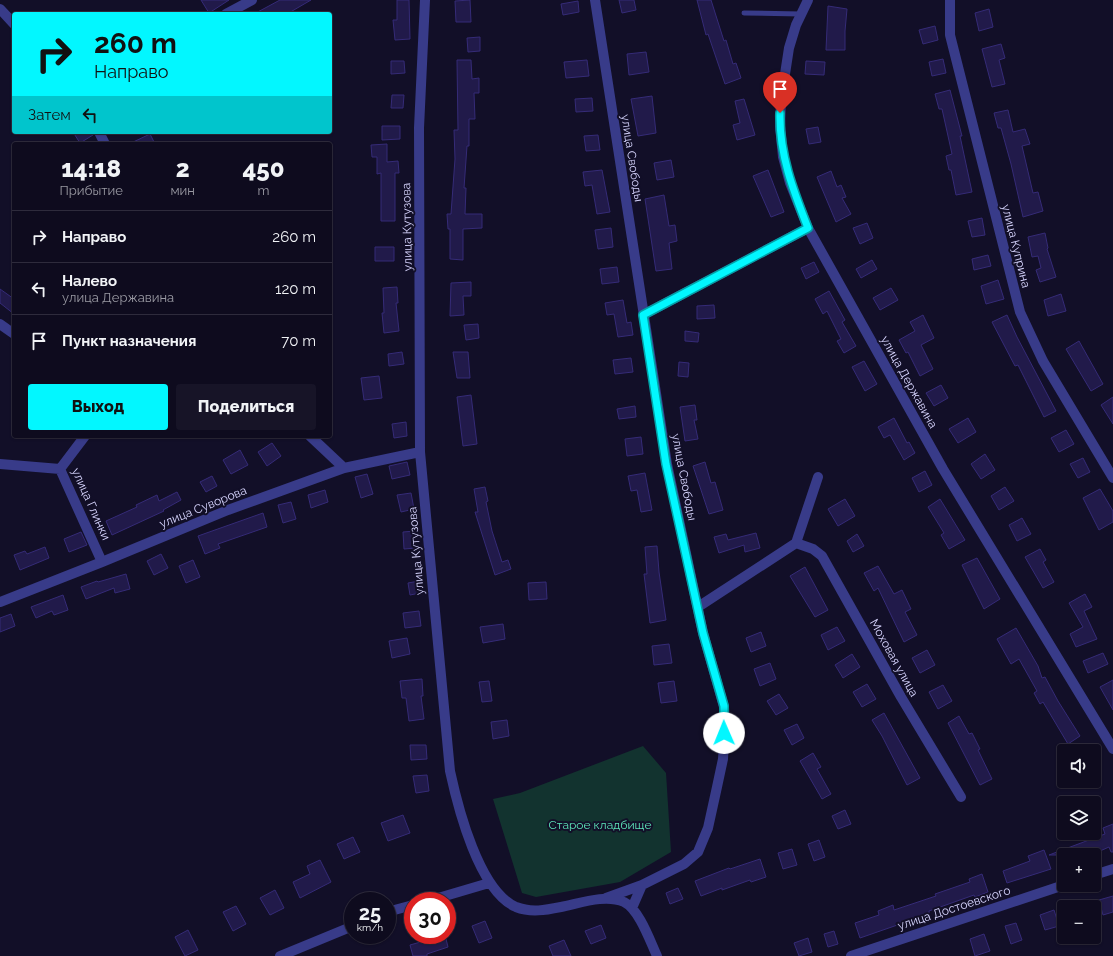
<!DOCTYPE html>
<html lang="ru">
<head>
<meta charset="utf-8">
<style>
  :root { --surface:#0e0b1e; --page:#171427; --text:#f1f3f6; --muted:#9b9ba4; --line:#2e2b3c; --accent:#02f7ff }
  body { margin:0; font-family:Raleway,sans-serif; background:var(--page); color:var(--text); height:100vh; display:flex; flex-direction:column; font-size:15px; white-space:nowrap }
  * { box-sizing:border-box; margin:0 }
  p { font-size:13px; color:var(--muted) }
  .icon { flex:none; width:22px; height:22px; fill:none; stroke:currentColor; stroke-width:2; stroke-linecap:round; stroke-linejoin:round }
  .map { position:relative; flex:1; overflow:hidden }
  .details { position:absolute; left:12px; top:142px; width:320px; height:296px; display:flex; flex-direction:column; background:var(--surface); border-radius:4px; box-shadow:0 1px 3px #0004,0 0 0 1px var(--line) }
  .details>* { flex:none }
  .banner { position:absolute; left:12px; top:12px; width:320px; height:122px; border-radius:4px; box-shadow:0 1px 3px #0004,0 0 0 1px var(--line); background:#02f7ff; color:#111; overflow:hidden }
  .controls { position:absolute; left:1057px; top:744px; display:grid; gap:8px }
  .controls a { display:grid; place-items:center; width:44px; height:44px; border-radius:4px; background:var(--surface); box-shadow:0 1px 3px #0004,0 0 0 1px var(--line); font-size:20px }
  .speed { position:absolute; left:344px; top:892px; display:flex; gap:8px; font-size:20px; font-weight:700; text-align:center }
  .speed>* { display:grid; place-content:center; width:52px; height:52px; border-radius:50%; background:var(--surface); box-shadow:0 1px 3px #0004,0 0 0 1px var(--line); line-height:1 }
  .speed small { font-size:10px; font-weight:400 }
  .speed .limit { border:6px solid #d22; background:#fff; color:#111 }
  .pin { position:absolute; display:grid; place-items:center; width:34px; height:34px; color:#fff; margin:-41px -17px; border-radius:50% 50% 50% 0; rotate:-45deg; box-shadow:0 0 4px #0007 }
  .pin .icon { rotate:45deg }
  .me { position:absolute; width:44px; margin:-22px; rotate:359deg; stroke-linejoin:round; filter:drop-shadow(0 0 3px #0008) }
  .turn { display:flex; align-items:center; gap:14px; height:84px; padding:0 16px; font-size:18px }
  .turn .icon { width:52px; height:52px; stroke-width:2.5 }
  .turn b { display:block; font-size:28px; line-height:34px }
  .then { display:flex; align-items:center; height:38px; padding:0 16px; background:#0003; gap:8px; font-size:15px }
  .eta { display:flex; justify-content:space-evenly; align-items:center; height:68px; text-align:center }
  .eta b { font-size:24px; font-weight:800; line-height:28px }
  .cta { display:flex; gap:8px; margin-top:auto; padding:8px 16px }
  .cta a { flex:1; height:46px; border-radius:4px; background:var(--accent); color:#111; font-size:16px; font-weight:800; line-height:46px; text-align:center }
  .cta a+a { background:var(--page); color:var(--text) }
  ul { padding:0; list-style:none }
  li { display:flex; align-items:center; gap:12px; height:52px; padding:0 16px; border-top:1px solid var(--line) }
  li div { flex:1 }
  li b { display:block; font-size:15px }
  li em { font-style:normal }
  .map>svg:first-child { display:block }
</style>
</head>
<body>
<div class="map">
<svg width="1113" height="956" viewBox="0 0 1113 956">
  <rect width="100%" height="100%" fill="#120f28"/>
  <path fill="#12332f" d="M643,746L666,773L671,852L620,882L536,897L522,893L493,799L520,793Z"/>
  <path fill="#211a4a" stroke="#352b77" d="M201,0H229L209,13Z
    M280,0H311L287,14H254Z
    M397,0H409L410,39L395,40L393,20H397Z
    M470,0L471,22H456L455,1Z
    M619,0H634L636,10L622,13Z
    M697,0H711L724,41L726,40L733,64L736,63L741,78L725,84L708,34L706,35Z
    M578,1L579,12L563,15L561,4Z
    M828,6L847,9L845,31V50H826Z
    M989,9L993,27L979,31L975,13Z
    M935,26L938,40L923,44L919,30Z
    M480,37V51L468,52L467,38Z
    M1001,44L1005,58L999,60L1005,84L992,87L982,49Z
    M646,52L649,72L629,75L627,54Z
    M943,59L946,73L932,76L929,62Z
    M457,60H471L472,79L479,78V93H474L475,119H469V146H467L464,188H466L465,214H482V228L463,229V260L450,259V229H448L447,214H451L455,159L454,130H458Z
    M587,60L589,76L566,78L564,62Z
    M391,61H404L405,73L391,74Z
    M806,61L825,62L824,75L805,74Z
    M950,90L962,136H960L972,192L956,195L951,170H949L946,156L952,154L942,109H939L935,94Z
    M392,95H404L403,108H391Z
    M652,96L656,133L638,136L631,99Z
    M592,98L593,111L576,112L575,99Z
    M744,99L755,135L737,140L733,125L740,123L735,101Z
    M1008,110L1013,132L1025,129L1030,144L1022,146L1033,193L1038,192L1043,211L1023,217L1011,164L1001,128H998L994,113Z
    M382,126H400V139L382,140Z
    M818,127L821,142L809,144L806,129Z
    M73,132H93V135L80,143Z
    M150,134L155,144H129Z
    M598,135L600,150L586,151L584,136Z
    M387,144V162L398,161L399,173H395V221H381V173L377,174V157H372L371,145Z
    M671,160L674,177L657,180L654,163Z
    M602,170L610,212L597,214L592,185L585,186L583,172Z
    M768,170L784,212L771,217L753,176Z
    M831,171L837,187L841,185L846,197L842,198L851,214L836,222L817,177Z
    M664,195L669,226L675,225L677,241L669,243L672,269L656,271L645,199Z
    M982,218L985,235L972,237L968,221Z
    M867,223L873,238L860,244L853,228Z
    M611,228L613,247L598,249L595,230Z
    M1045,233L1048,248L1047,249L1056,277L1040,282L1036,270L1041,268L1038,256L1032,257L1028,237Z
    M375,247H394V261H375Z
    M988,255L991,266L974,270L972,259Z
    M872,260L877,269L861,278L856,269Z
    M814,262L819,272L806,279L801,268Z
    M617,267L619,282L602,284L600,269Z
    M998,280L1004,299L986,304L981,286Z
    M471,282V296H463L464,315L450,316L451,283Z
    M397,287L398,303H396L399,331L384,333L382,313H384L383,288Z
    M891,288L898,300L880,310L873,298Z
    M0,289L14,299V314L0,303Z
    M829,291L845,320L842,322L856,346L844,353L837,341L841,339L827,311L823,314L815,299Z
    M1061,294L1066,311L1048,316L1044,300Z
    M623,300L627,323L631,322L633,335L618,337L614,314L607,315L605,303Z
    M714,305L715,318L697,319V306Z
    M923,315L934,338L921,345L933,369L920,376L908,352L906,353L899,340L915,331L910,322Z
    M1007,315L1017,337L1056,411L1044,417L1018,365L1015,366L992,322Z
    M478,324L479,338L466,340L464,325Z
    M685,331L699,333L698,342L685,341Z
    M1079,341L1103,384L1091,391L1066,349Z
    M402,352L404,364L389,366L388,354Z
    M453,352H468L470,378H457Z
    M631,358L633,372L615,374L613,360Z
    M864,361L877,384L865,391L852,367Z
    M679,362L689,363L688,377L678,376Z
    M379,376L382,398L364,400L361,378Z
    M941,385L948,398L934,406L926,393Z
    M471,395L477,444L463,446L457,397Z
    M1113,397V424L1101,405Z
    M695,405L697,420H694L698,439L685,441L680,407Z
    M635,406L636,417L619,419L617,409Z
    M894,418L907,443L909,442L915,453L904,460L890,435L884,438L878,427Z
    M968,418L976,432L958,443L949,429Z
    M406,422L407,436L394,438L392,424Z
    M1066,430L1074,444L1059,452L1051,438Z
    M641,437L643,454L627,456L625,439Z
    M272,443L281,456L267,466L258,452Z
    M240,450L248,465L231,474L223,460Z
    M985,454L995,470L981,479L971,464Z
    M1083,458L1090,472L1078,478L1070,464Z
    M407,462L410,475L392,479L389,466Z
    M705,462L711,483L715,482L723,510L709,514L693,466Z
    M925,471L932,485L919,492L912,478Z
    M645,473L652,510L641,512L637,490L631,491L628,476Z
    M367,474L373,494L361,498L355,477Z
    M212,476L217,486L206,492L200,482Z
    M485,487L488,501L486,502L492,531L502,562L508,560L511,569L495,575L475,512H478L474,489Z
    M1005,487L1014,501L999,510L991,496Z
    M1100,489L1113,511V522L1099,530L1083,498Z
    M325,490L328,502L311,508L308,495Z
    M177,492L181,500L163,510L164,511L112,535L106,521L137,507L136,505L157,495L159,501Z
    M411,493L414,509L401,512L397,495Z
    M845,499L855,516L838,526L828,509Z
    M940,499L965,540L949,549L941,535L944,533L928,507Z
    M291,502L296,519L283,523L278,505Z
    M263,513L267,527L218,544L220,548L205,554L198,536Z
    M1022,518L1031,534L1017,541L1009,525Z
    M415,531L416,548L404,549L403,532Z
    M81,532L87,545L69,552L64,539Z
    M756,533L760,548L745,552L744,545L719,553L714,537L726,534L728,540Z
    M857,534L864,546L853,552L847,541Z
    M657,546L659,572L666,620L650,623L644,574H647L645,547Z
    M45,547L49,558L20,570L14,555L25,551L27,554Z
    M1040,549L1046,560L1043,562L1054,582L1043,588L1025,557Z
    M161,554L168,568L154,575L147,561Z
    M977,558L1000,599L984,609L962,565Z
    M193,560L200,577L186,583L179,566Z
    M878,566L894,594L902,590L911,609L905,612L917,635L904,642L878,588L874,591L864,573Z
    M805,567L828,610L815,617L790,576Z
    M126,574L130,589L115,593L114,588L86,599L81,587L97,581L98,582Z
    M419,581L420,593L410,595L408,583Z
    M546,582L547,599L529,600L528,583Z
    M1085,594L1092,607L1084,611L1097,639L1076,647L1070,634L1083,627L1069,603Z
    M63,595L68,610L54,615L52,611L36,618L31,607Z
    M419,611L421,626L405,628L403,613Z
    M11,614L15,626L0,632V618Z
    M503,624L505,639L483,643L480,627Z
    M837,627L845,641L828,650L821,635Z
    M1016,628L1038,666L1042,678L1045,677L1058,701L1080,736L1068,744L1043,702L1040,704L1034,693L1037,691L1019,659L1011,664L997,639Z
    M761,632L766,646L751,652L746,638Z
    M407,638L410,654L392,658L389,641Z
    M669,644L672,663L654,665L652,646Z
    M927,650L935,665L920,673L912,658Z
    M1103,653L1108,664L1088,673L1083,661Z
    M852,654L860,667L843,678L835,665Z
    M770,663L776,679L760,686L754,669Z
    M422,679L423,696H421L424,719L409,721L406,698H402L400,681Z
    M1113,680V710L1100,687Z
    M489,681L492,701L482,702L479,682Z
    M674,681L677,701L661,703L658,683Z
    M867,684L876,699L862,707L853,692Z
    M943,685L952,701L938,709L929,692Z
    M779,694L788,708L776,715L767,701Z
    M884,713L920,778L907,785L882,736L872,720Z
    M959,716L969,734L972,733L980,749L978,750L992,779L980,785L948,723Z
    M507,720L509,736L493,739L491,722Z
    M797,724L804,738L792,745L784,730Z
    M410,745H426L427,759L411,760Z
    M813,753L821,767L817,769L831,794L822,799L800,761Z
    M427,775L429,791L416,793L413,776Z
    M845,810L851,824L838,829L832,816Z
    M403,815L410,833L388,841L381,823Z
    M1113,824V852H1111L1109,847L1091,855H1049L1105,834L1103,828Z
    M353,837L360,852L344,859L337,844Z
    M819,840L825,857L814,861L808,844Z
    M792,849L797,865L783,869L778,853Z
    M1044,850L1051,869L1007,883L1003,871L1030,861L1028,856Z
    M760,859L766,877L751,882L750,880L722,890V888L701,896L695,881L729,868L730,869Z
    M320,860L331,882L300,898L293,882L310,874L307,866Z
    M982,874L988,892L975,897L974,895L929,911V914L860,938L855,923L879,915L878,911L893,905L894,910L936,896L935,894L970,882L969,879Z
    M678,888L683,899L670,904L666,893Z
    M275,890L284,908L270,915L260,898Z
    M1113,896V912L1103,915L1099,900Z
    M236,906L246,924L233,931L223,912Z
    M1054,910L1059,926L1045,930L1040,915Z
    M485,921L492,938L479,943L472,926Z
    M1016,923L1022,940L1011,944L1005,926Z
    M601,925L606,938L591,944L585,931Z
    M188,930L198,950L185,956L175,937Z
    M834,931L838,944L828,947L824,934Z
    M984,934L990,951L975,956L970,939Z
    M445,935L448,947L427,954V956H413L410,945Z
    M808,938L812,952L799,956L794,943Z
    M564,940L571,956H553L549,946Z"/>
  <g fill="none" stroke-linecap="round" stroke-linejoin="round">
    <path stroke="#383b89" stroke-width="5" d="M744,13L801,14"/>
    <path stroke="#383b89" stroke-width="10" d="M425,0L419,128L420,452L450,771C458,808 479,891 516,907C531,913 546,910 561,907C581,903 605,894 624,902C639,909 650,941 657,956
      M595,0L667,464L703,633L724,707L725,724L723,759L717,787L708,828L698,852L684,864L642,885L606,898
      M808,0L796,25L789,48L781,100L780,126L783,157L790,183L808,228L943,469L1113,749
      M950,0V35L1020,312L1043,361L1113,478
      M0,9L14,24
      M226,14L252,0
      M99,132L105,144
      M643,315L808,228
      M0,324L14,334
      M310,436L344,468
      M0,464L60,469L102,562
      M60,469L85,436
      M796,543L813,549L822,556L901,697L961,797
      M0,602L102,562L228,510L344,468L420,452
      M698,607L796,543L818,477
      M428,901L489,883
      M632,908L642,885
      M387,912L413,905
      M280,956L353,926"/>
    <path stroke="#383b89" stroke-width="10" d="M1094,875L1113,869
      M851,956L1064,885"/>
  </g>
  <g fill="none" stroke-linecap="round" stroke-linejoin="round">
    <defs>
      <path id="route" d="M724,733V706L703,633L666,464L643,315L808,228C793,190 779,154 780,113"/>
    </defs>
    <use href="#route" stroke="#01a1a6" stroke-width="10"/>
    <use href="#route" stroke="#02f7ff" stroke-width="7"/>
  </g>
  <g text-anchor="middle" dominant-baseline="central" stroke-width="4" stroke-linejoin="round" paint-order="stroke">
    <g font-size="12" fill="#d8d6ff" stroke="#120f28">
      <text transform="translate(632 158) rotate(81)">улица Свободы</text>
      <text transform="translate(407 227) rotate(-91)">улица Кутузова</text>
      <text transform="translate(1016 246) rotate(76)">улица Куприна</text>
      <text transform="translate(909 382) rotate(61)">улица Державина</text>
      <text transform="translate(684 477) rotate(79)">улица Свободы</text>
      <text transform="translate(91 504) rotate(66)">улица Глинки</text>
      <text transform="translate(203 507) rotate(-22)">улица Суворова</text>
      <text transform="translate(416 551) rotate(-95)">улица Кутузова</text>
      <text transform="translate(894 658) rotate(61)">Моховая улица</text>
      <text transform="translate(954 908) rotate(-18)">улица Достоевского</text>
    </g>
    <g font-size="12" fill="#5de5b9" stroke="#120f28">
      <text x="600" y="825">Старое кладбище</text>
    </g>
  </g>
</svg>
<div class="controls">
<a><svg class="icon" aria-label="sound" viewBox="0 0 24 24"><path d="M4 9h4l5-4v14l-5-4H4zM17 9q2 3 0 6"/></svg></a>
<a><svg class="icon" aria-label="layers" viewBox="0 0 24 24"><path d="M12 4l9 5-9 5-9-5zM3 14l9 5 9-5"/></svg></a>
<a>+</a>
<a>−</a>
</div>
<div class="speed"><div>25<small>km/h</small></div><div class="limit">30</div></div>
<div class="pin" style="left:780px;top:113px;background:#d93025"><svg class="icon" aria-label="arrive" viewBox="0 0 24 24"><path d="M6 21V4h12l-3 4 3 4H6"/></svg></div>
<svg class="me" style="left:724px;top:733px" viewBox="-20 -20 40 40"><circle r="19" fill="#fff"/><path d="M0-13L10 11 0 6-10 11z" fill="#02f7ff"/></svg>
<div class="banner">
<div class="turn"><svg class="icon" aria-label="right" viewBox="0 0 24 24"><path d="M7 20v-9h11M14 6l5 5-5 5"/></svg><div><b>260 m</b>Направо</div></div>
<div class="then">Затем<svg class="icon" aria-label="left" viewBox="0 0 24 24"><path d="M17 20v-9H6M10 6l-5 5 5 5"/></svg></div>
</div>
<section class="details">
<div class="eta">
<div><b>14:18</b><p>Прибытие</p></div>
<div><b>2</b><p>мин</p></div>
<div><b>450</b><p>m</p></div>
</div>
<ul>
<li><svg class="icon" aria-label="right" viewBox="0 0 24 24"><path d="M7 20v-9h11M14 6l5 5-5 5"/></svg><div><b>Направо</b></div><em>260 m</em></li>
<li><svg class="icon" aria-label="left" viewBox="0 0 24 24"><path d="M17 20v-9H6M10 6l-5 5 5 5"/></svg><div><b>Налево</b><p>улица Державина</p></div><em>120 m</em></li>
<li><svg class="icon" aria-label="arrive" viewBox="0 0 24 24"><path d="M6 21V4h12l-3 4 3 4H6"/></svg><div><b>Пункт назначения</b></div><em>70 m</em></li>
</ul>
<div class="cta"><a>Выход</a><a>Поделиться</a></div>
</section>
</div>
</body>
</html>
